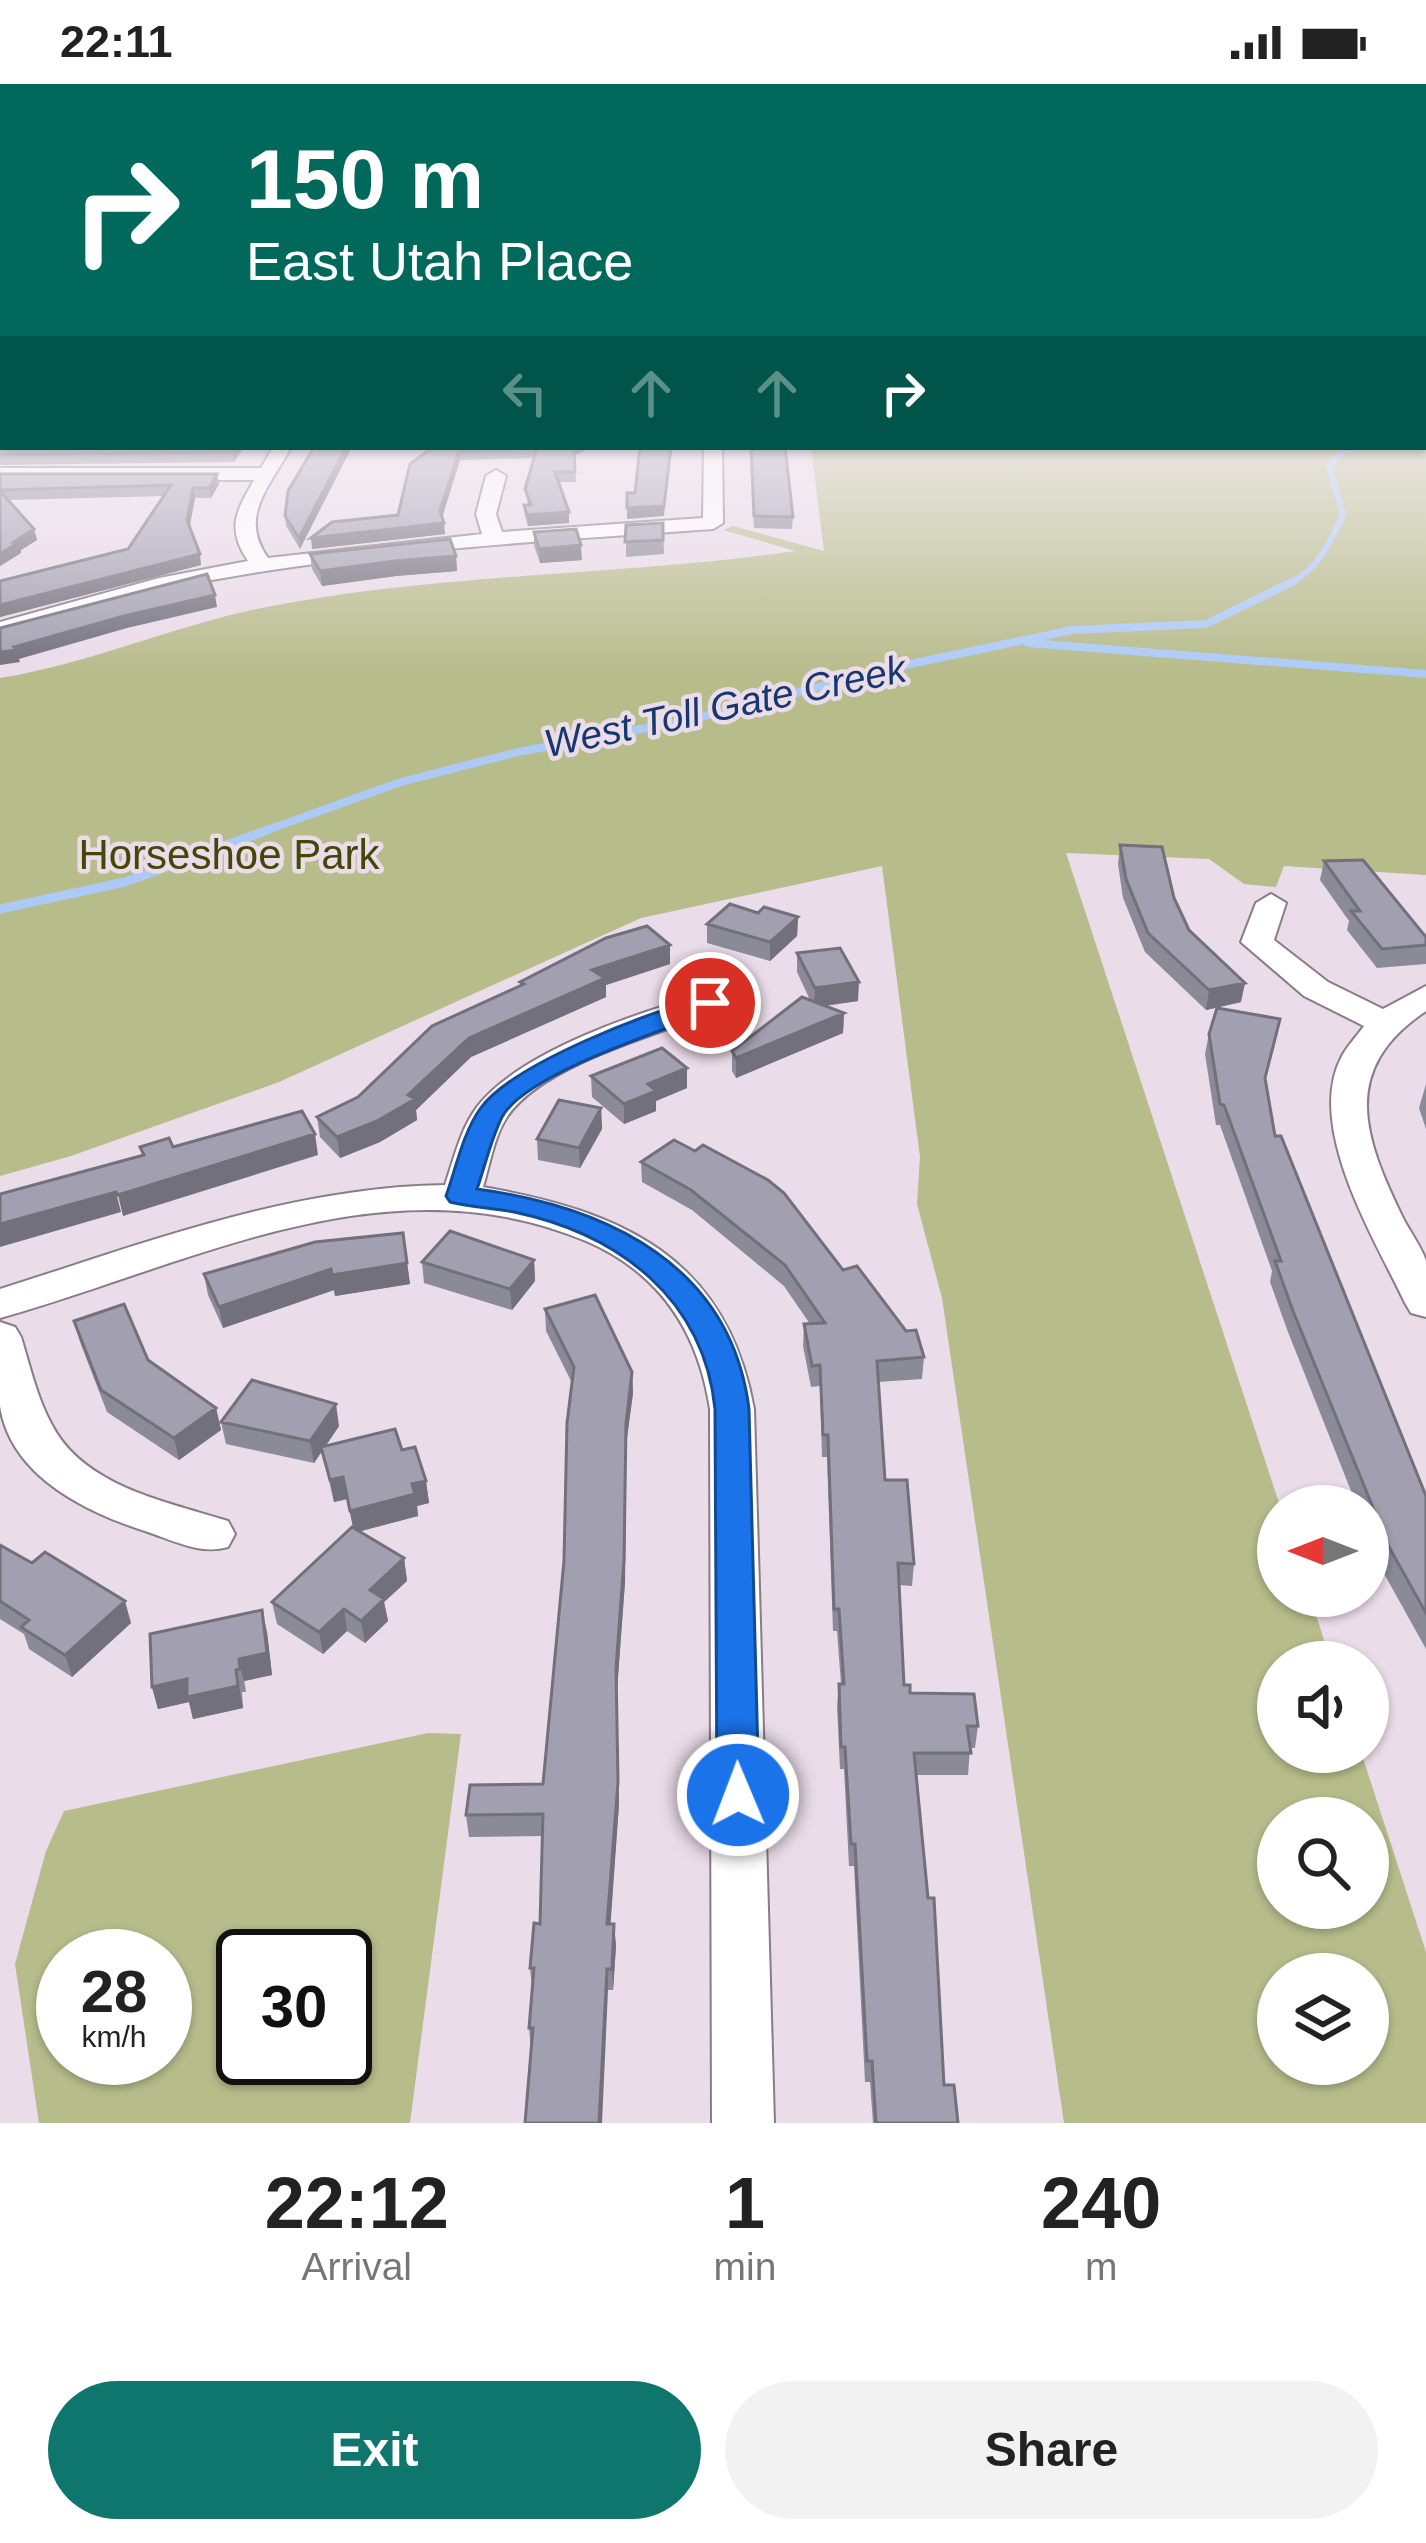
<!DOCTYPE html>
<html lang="en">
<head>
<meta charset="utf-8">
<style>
  :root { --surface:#fff; --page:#f2f2f2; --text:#222; --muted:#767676; --accent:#0f766e }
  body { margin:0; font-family:Helvetica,sans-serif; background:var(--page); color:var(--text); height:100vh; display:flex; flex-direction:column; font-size:45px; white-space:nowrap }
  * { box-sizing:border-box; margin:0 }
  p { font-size:39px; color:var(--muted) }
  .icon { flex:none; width:66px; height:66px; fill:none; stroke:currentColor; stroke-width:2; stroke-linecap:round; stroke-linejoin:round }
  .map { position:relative; height:2039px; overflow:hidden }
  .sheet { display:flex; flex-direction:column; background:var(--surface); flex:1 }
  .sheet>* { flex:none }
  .banner { position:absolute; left:0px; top:0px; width:1428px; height:366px; box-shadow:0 3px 9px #0004; background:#00695c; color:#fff; overflow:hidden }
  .needle { width:78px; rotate:270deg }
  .controls { position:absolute; left:1257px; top:1401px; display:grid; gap:24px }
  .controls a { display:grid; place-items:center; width:132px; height:132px; border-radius:50%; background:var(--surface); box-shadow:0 3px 9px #0004; font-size:60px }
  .speed { position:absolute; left:36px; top:1845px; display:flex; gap:24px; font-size:60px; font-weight:700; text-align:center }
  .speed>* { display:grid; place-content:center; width:156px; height:156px; border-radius:50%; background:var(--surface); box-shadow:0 3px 9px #0004; line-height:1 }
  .speed small { font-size:30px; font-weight:400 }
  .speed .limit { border:6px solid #111; border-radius:18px; background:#fff; color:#111 }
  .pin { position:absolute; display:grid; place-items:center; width:102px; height:102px; color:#fff; margin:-51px; border:6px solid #fff; border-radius:50%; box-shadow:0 3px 12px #0007 }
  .me { position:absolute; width:132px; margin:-66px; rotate:359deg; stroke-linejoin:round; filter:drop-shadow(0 0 9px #0008) }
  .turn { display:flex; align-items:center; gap:42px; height:252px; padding:0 48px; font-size:54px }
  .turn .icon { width:156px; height:156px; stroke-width:2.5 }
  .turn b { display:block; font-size:84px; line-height:102px }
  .lanes { display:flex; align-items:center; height:114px; padding:0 48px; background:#0003; justify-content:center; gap:60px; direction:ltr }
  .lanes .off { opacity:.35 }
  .eta { display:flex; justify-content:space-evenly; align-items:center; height:204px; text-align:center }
  .eta b { font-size:72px; font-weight:700; line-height:84px }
  .cta { display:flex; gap:24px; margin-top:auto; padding:24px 48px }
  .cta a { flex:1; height:138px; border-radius:72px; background:var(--accent); color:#fff; font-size:48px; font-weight:700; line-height:138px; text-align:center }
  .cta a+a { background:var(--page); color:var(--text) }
  .status { display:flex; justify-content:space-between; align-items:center; height:84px; padding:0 60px; background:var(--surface); direction:ltr }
  .status svg { height:33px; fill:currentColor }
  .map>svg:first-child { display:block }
</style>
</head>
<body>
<div class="status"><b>22:11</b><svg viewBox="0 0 49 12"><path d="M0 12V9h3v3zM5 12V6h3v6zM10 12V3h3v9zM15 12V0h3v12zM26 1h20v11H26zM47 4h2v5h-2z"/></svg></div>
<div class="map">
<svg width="1426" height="2039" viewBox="0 0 1426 2039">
  <rect width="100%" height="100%" fill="#eadce9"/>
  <path fill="#b7bc8b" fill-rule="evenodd" d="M1426,306V791L1284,782L1276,803L1244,800L1209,775L1066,769L1280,1422L1278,1512H1310L1331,1578H1278V1668H1361L1426,1868V2039H1064L942,1214L917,1120L920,1073L882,782L641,834L279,998L71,1072L0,1092V594C88,580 170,543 257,525C434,489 618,492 796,467L723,446L733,442L824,467L811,363H1425ZM1278,1734H1368V1824H1278ZM1278,1890H1368V1980H1278Z
    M428,1649L461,1650L410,2039H39L15,1880L46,1767L64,1727ZM63,1872H165V1974H63ZM243,1872H345V1974H243Z"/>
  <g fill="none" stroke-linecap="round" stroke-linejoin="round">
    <path stroke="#adcaf7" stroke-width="6" d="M1288,500C1318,486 1329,460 1343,431L1329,383L1339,370L1354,363"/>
    <path stroke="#adcaf7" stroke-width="8" d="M1028,559L1426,590
      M256,750L401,698L518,668L684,637L910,580L1072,546L1206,540L1294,497"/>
    <path stroke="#adcaf7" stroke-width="9" d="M0,825L125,798L265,747"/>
    <defs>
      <path id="street" d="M273,363H291C270,403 238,432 268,474L482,450L476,430L486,392L496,386L506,392L496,430L502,448L703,434L704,363H722L723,439L713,445C546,457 377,466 212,496C140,509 71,534 0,552V538L159,494L248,477C226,444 236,428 254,396H1L0,384H261Z
        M1271,810L1286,819L1274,856L1328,898L1383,925L1426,902V927C1338,986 1364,1054 1404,1136C1411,1149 1422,1164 1426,1177C1426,1194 1426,1216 1426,1233L1411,1229L1405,1219C1375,1155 1304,1042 1342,972C1348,961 1357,952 1364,942L1304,912L1241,858L1256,819Z
        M711,909L723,912L728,919L723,926C664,948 543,979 507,1033C494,1053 490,1080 483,1103C621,1127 727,1173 754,1325L774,2039H712L710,1325C698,1247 660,1189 586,1157C385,1073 193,1180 0,1234V1205C146,1159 291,1103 445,1101C454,1075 460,1046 477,1023C520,967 643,926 711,909Z
        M0,1238L15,1243L21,1253C30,1282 37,1314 52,1341C84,1403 168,1418 228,1437L235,1450L228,1463C201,1471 174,1457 148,1448C88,1429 11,1393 0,1322C0,1296 0,1265 0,1238Z"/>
    </defs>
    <use href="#street" stroke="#877c87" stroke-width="4"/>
    <use href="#street" fill="#fff" fill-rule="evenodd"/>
  </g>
  <path fill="#8b8a97" d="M0,306L244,363L234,378L0,381Z
    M314,363L300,465L286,442L285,432Z
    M433,363H593L575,371L576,398H558L569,439L528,442L525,432L524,421H528L525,405L535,374L460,376L442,433L445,450L312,465L398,431Z
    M750,363L793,433L792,445L754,444Z
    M0,390H217L219,400L211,414H195L189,443L201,481L0,533V497L128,465L164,412L8,416L34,445L37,456L21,466V469L0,482Z
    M663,439L664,470L626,473V441Z
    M534,448L582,476L540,479L534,462Z
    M310,470L456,472L457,487L396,492L322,502L312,485Z
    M1120,761L1174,814L1189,846L1241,918L1206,926L1145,868L1123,814L1118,780Z
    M1324,777L1426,853V880L1377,884L1347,846L1349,837L1320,796Z
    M758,829L798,833L797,852L770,877L707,859V840Z
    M797,869L858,917L825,922L844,929L843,949L736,994L732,987V967L810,916L797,888Z
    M670,880L606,901V913L471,973L416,1026L417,1036L380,1058L340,1074L320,1053L317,1033L358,1013L520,902V898Z
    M1280,935L1265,996L1275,1052L1426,1412V1565L1382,1486L1368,1451V1422H1357L1288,1248L1270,1198L1272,1187L1220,1041H1216L1205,970L1209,950Z
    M687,984V1004L656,1017V1027L624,1040L592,1013L591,992Z
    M1426,1000V1045L1419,1024Z
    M601,1024L602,1045L580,1084L538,1076L537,1055Z
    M641,1078L843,1186L924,1273L922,1295L878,1298L885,1396L914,1480L912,1502L899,1501L904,1601L910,1609L978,1642L975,1664H970L968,1691H916L944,2001L958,2039H873L870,1998H865L854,1782H849L844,1685H840L837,1622L839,1600H841L837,1547H833L827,1373H822L820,1302L811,1303L803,1262L804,1240H810L784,1202L692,1126L642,1098Z
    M403,1149L410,1200L335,1212L334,1206L223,1244L208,1211L204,1190Z
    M534,1176L535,1197L512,1226L424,1199L422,1178Z
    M545,1225L632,1288L633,1309L626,1361L625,1498L617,1606L619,1720L610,1840H614L616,1862L613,1906H608L531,1965L529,1944L532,1904L530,1884L540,1840L542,1752L469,1753L466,1731L543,1700L564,1477L572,1299L546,1247Z
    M74,1237L148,1276L216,1324L221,1346L179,1376L107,1328L80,1258Z
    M221,1338L339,1342L325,1363L402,1366L426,1397L429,1419L417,1422L418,1432L360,1447L404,1474L407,1497L384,1518L388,1537L365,1559L347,1547L323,1570L277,1540L272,1518L353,1443L347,1415L334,1418L322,1367L314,1379L226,1360Z
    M0,1461L131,1539L72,1593L29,1565L24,1550L0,1535Z
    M267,1548L272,1591L244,1597L246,1608H242L243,1624L193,1635L189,1618L158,1625L152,1603Z"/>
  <path fill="#71707b" d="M236,363H244L234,378L232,368Z
    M346,363H352L300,465L299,454Z
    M574,363H593L574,371Z
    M671,363L664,432L627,435V424Z
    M459,367L460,376L441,437L440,427Z
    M217,390L219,400L211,414L209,404Z
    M193,404L195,414L189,447L187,436Z
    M569,428V439L528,442L527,431Z
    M444,439L445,450L312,465L311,454Z
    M34,445L37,456L21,466V469L0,482V470Z
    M581,461L582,476L540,479L539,465Z
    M200,470L201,481L0,533V521Z
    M456,472L457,487L396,492L322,502L320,487L395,477Z
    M215,511L217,523L127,544L19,575L20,578L0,581V568L14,563L124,532Z
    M798,833L797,852L770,877V858Z
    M670,861V880L606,901V913L471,973L416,1026L417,1036L380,1058L340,1074L337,1053L408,1011L469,954L592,886Z
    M859,898L858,917L814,923L815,904Z
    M1245,899L1241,918L1206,926L1209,906Z
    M844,929L843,949L736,994V974Z
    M687,984V1004L656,1017V1027L624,1040V1020L648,1000Z
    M601,1024L602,1045L580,1084L579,1064Z
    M315,1050L318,1071L123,1132L118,1111Z
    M116,1108L121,1128L0,1163V1140Z
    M534,1176L535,1197L512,1226L510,1205Z
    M407,1179L410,1200L335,1212L334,1206L223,1244L219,1223L331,1185Z
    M632,1288L633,1309L626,1361L625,1498L617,1606L619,1720L609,1862L607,1840L626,1339Z
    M336,1320L339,1342L314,1379L310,1357Z
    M216,1324L221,1346L179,1376L174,1354Z
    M343,1393L347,1415L334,1418L330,1396Z
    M426,1397L429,1419L417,1422L418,1432L354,1449L350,1427L412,1400Z
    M404,1474L407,1497L384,1518L388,1537L365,1559L361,1537L370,1506Z
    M125,1517L131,1539L72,1593L65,1571Z
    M344,1525L347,1547L323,1570L319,1548Z
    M262,1526L267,1548L272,1591L244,1597L246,1608L239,1575Z
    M236,1586L243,1624L193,1635L189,1618L158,1625L152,1603Z
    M614,1840L616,1862L613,1906L612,1885Z
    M607,1885L608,1906L602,2039H599Z"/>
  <path fill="#a2a0b0" stroke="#71707b" stroke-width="3" d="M0,306H3V363H236L232,368L0,371Z
    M314,363H346L299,454L285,432L288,407Z
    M433,363H574L575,388H555L569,428L527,431L524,421H531L525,405L537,364L459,367L440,427L444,439L311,454L332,438L398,431L410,380Z
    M640,363H671L664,422L627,424V409H635Z
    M751,363H785L793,433L754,432Z
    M0,390H217L209,404H193L187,436L200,470L0,521V497L128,465L171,401L0,406Z
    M0,407L34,445L14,458H19L0,470Z
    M663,439V456L625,458L626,441Z
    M576,445L581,461L539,465L534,448Z
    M450,455L456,472L395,477L320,487L310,470Z
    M207,490L215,511L124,532L14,563L17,566L0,568V544Z
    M1120,761L1162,763L1174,814L1189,846L1245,899L1209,906L1148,849L1126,795Z
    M1363,776L1426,853V861L1382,865L1351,827H1360L1324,777Z
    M730,820L758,829L764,823L798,833L770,858L707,840Z
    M647,842L670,861L592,886L605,894L469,954L408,1011L415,1015L377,1037L337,1053L317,1033L358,1013L432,942L524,900L520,898L606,854Z
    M840,864L859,898L815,904L797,869Z
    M802,913L844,929L736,974L732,967Z
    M1217,924L1280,935L1265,994L1275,1052H1281L1426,1412V1529L1389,1463L1293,1227L1275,1177H1281L1224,1021L1220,1020L1209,950Z
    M662,964L687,984L648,1000L656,1007L624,1020L591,992Z
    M559,1016L601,1024L579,1064L537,1055Z
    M302,1027L315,1050L118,1111L116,1108L0,1140V1110L144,1071L140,1063L169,1054L173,1063Z
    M674,1056L695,1067L703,1061L768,1096L784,1109L843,1186L857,1182L906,1247L916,1246L924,1273L877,1277L885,1396H907L914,1480L898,1479L904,1601H910V1609L974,1610L978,1642H967L971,1669H914L928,1814H934L944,2001H954L958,2039H876L872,1977H867L855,1760H851L845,1663H841L839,1600H844L839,1525H834L828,1351H823L820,1281L812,1282L804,1240L825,1239L785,1181L691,1106L641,1078Z
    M450,1147L534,1176L510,1205L422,1178Z
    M403,1149L407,1179L332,1191L331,1185L219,1223L204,1190L315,1158Z
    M595,1211L632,1288L626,1339L624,1476L616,1584L618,1698L607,1840H614L612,1885H607L599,2039H525L533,1944H529L534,1884H530L534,1839L540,1840L543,1730L466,1731L470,1701L543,1700L564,1477L567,1339L574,1283L545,1225Z
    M124,1220L148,1276L216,1324L174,1354L101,1306L74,1237Z
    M252,1296L336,1320L310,1357L221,1338Z
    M395,1345L402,1366L415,1363L426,1397L412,1400L415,1410L350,1427L343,1393L330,1396L321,1363Z
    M352,1443L404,1474L370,1506L384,1515L361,1537L344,1525L319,1548L272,1518Z
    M0,1461L32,1479L45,1468L125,1517L65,1571L21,1543L29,1536L0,1517Z
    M262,1526L267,1569L239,1575L240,1585L236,1586L238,1602L187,1613V1595L152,1603L150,1550Z"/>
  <linearGradient id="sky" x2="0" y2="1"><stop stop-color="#90bdee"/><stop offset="0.52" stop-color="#f6eff5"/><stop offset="1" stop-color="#f6eff5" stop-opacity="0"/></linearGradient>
  <rect width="1426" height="591" fill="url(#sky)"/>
  <path fill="#1a73e8" stroke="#114b97" stroke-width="3" d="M710,912L719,914L723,919L719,925C670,944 526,989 502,1033C491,1055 485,1082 477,1105C608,1123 731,1181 749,1325L759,1711L753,1724L738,1729L723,1724L717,1711L715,1325C704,1215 619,1150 514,1128C493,1124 471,1123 450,1118L446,1112C456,1084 463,1049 480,1025C511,980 655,925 710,912Z"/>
  <g text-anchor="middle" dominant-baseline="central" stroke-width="9" stroke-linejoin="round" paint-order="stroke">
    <g font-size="39" font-style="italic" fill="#16386e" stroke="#eadce9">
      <text transform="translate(725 622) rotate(-12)">West Toll Gate Creek</text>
    </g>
    <g font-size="42" fill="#434707" stroke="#eadce9">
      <text x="229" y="770">Horseshoe Park</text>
    </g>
  </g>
</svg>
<div class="controls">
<a><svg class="needle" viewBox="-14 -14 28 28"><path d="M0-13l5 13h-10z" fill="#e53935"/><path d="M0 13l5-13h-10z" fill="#767676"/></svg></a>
<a><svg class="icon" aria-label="sound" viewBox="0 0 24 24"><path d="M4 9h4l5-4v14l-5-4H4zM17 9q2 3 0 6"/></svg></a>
<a><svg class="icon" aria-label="search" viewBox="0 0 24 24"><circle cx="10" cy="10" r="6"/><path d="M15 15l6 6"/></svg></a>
<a><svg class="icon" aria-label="layers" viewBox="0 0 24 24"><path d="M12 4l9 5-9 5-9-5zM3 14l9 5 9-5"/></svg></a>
</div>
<div class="speed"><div>28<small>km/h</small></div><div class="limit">30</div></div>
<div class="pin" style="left:710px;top:919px;background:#d93025"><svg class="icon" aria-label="arrive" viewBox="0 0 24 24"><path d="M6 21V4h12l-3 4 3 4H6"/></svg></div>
<svg class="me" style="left:738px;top:1711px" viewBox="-20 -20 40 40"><circle r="17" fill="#1a73e8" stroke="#fff" stroke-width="3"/><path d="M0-11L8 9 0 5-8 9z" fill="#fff"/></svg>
<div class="banner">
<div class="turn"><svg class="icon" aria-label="right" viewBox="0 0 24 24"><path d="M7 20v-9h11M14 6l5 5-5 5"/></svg><div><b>150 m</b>East Utah Place</div></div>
<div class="lanes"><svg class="icon off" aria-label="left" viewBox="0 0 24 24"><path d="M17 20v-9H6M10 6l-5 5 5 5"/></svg><svg class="icon off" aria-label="ahead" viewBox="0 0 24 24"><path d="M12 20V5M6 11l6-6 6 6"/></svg><svg class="icon off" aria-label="ahead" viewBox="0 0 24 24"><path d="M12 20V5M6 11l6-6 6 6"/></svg><svg class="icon" aria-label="right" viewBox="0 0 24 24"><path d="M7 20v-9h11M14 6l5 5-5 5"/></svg></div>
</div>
</div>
<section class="sheet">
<div class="eta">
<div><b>22:12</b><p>Arrival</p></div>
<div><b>1</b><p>min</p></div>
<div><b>240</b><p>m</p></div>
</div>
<div class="cta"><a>Exit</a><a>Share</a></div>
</section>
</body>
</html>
